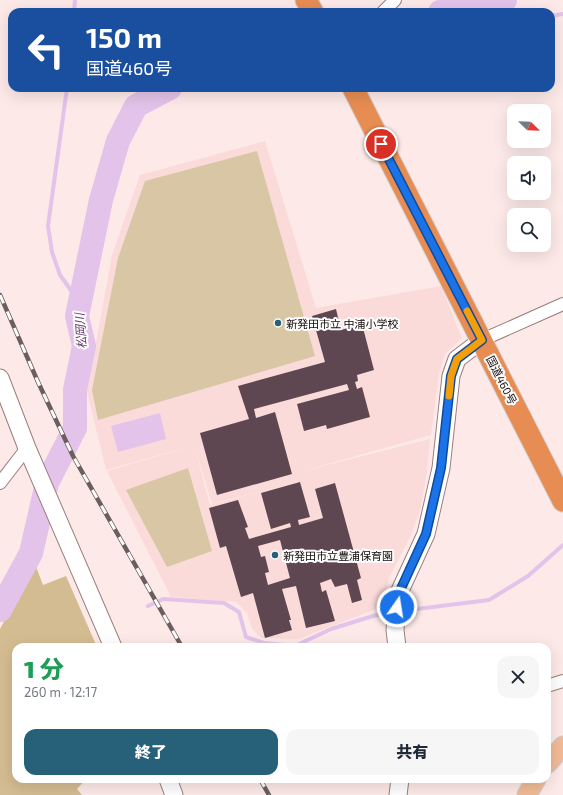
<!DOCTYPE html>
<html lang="ja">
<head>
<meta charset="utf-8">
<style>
  :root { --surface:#fff; --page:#f6f6f7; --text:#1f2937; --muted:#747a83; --accent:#266079 }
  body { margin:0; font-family:"Exo 2","Noto Sans JP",sans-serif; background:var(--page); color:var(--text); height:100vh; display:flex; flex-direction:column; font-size:15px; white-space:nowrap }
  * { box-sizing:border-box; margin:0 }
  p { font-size:13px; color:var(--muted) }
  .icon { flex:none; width:22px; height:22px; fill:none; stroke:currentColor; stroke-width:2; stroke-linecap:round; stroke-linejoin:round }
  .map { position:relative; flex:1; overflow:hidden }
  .drawer { position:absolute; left:12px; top:643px; width:539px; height:140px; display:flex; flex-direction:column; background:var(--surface); border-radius:12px; box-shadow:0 4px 16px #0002 }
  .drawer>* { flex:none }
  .hud { position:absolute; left:8px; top:8px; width:547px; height:84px; border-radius:12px; box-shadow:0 4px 16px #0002; background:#1a4fa0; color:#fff; overflow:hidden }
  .needle { width:26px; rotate:113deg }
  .buttons { position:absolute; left:507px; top:104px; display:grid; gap:8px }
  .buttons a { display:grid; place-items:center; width:44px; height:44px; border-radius:8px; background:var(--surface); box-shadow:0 4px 16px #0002; font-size:20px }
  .pin { position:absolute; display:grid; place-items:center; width:34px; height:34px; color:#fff; margin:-17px; border:2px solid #fff; border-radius:50%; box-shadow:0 1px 4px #0007 }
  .me { position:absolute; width:44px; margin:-22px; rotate:13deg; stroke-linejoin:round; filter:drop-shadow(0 0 3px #0008) }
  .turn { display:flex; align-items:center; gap:14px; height:84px; padding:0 12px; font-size:18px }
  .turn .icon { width:52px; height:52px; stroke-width:2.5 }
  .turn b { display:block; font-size:28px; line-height:34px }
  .round { display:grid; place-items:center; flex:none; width:42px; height:42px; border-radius:12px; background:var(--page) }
  .headline { display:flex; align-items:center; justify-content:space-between; height:68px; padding:0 12px }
  h1 { font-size:24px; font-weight:800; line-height:30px; color:#1e9e55 }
  .action { display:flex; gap:8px; margin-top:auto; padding:8px 12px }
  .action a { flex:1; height:46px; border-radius:12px; background:var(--accent); color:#fff; font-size:16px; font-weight:800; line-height:46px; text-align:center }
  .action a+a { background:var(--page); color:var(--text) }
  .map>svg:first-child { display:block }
</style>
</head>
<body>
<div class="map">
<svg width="563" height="795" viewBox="0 0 563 795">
  <rect width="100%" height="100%" fill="#fdeae8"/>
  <path fill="#fadbd9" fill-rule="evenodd" d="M265,141L316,308L441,286L462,338L445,354L439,374L431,435L303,471L430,439L427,472L420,511L411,535L390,576L381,607L298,639L261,638L252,629L247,613L236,602L171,597L107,471L195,445L106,470L87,392L112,255L140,175ZM195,448L212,504L302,481L210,505Z"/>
  <path fill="#d9c6a4" d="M257,151L315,356L98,420L92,390L118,258L145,181Z
    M188,468L212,551L167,567L126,490Z"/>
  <path fill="#d4bc92" d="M35,564L43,585L66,576L97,647H16V779H86L77,789L82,795H0V629Z"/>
  <path fill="#e3c3e9" d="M160,413L166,439L118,452L111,426Z"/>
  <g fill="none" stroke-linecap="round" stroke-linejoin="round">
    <path stroke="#e3c3e9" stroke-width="4" d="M74,12L75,0
      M551,16L563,14
      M67,88L48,226L52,252L60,275L80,303
      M148,606L163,599L224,603L239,612L246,637L264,643L295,646L331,629L373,616L392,612
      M401,611L489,600L528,576L563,545"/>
    <path stroke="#e3c3e9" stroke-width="24" d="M440,12C457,10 495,15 505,0
      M0,610L31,553L47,483L75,428V390L84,346L77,316L101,200L118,141L136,106L170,88"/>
  </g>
  <path fill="#5e4751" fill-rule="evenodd" d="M336,309L341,330L362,324L374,370L357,375L358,381L355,382L357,389L362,387L370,417L327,429L326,425L304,431L297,404L349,390L347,384L254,409L256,418L275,412L292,474L217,495L200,433L249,419L238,386L325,362L312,316Z
    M300,482L310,517L298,520L299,525L323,518L315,489L335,483L361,578L357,580L362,600L352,603L347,584L335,587L331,579L320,583L322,592L326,590L335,621L306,628L296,586L282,589L291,620H289L292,630L265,638L253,593L241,597L226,546L220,548L209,508L238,500L248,527L245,528L249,539L291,527L290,523L271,529L261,493ZM280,540L290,578L268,585L265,573L269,572L265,556L261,557L258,546Z"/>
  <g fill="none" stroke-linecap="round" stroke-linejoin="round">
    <defs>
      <path id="street" d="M383,12L395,0
        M482,340L563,304
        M0,483L27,448
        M547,686L563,681"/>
      <path id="secondary" d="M0,378L27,448L113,647
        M397,647L395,630L398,595L426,534L441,468L451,376L457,359L482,340
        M168,779L174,795
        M398,795L400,779"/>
      <path id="primary" d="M547,764L563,746
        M527,795L536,779"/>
      <path id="highway" d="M306,0L313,12
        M353,88L563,501"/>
    </defs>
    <use href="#street" stroke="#9a7e7c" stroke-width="14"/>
    <use href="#secondary" stroke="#9a7e7c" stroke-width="19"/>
    <use href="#primary" stroke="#d0cece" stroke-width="21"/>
    <use href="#highway" stroke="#d0cece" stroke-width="23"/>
    <use href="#street" stroke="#fff" stroke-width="12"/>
    <use href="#secondary" stroke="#fff" stroke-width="17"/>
    <use href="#primary" stroke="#f1bb98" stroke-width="19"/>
    <use href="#highway" stroke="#e78d53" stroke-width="21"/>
    <defs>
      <path id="rail" d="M0,295L38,382L73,456L182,647
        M260,779L269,795"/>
    </defs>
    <use href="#rail" stroke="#6b5e5d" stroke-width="4.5"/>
    <use href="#rail" stroke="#fcfcfc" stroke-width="3" stroke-dasharray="9" stroke-linecap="butt"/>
  </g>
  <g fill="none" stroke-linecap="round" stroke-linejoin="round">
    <defs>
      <path id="route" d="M381,144L482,340L457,359L451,376L441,468L426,534L398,595L397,607"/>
    </defs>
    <use href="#route" stroke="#114b97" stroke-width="10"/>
    <use href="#route" stroke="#1a73e8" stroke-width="7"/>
    <path stroke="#f59e0b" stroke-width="7" d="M449,396L451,376L457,359L482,340L467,311"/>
  </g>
  <g fill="#266079" stroke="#fcfcfc" stroke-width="1.5">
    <circle cx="278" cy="323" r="4"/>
    <circle cx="275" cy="555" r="4"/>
  </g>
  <g text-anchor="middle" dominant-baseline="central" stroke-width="4" stroke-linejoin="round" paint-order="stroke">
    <g font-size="11" fill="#140a0a" stroke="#fcfcfc" text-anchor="start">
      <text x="286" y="323">新発田市立 中浦小学校</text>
      <text x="283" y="555">新発田市立豊浦保育園</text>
    </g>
    <g font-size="11" fill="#140a0a" stroke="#fcfcfc">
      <text transform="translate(502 380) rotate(63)">国道460号</text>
    </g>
    <g font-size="12" font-style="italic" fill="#62396a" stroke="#fcfcfc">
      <text transform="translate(80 331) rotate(-94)">松岡川</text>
    </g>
  </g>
</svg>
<div class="buttons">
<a><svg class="needle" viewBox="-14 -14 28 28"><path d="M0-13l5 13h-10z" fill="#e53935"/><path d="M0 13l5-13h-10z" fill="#747a83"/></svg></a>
<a><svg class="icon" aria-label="sound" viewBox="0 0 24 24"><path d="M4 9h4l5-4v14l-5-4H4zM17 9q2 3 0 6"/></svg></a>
<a><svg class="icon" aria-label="search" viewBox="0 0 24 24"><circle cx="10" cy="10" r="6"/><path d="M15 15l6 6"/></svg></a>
</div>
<div class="pin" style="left:381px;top:144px;background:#d93025"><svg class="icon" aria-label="arrive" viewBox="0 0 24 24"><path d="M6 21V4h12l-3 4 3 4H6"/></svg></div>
<svg class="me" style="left:397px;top:607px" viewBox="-20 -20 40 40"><circle r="17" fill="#1a73e8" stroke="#fff" stroke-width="3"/><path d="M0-11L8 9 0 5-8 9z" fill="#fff"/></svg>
<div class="hud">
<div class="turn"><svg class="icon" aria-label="left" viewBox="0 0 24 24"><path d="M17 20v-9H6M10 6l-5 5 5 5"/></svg><div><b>150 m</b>国道460号</div></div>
</div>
<section class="drawer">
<div class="headline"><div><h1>1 分</h1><p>260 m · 12:17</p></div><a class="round"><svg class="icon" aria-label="close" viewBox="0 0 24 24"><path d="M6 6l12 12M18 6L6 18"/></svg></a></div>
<div class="action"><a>終了</a><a>共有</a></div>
</section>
</div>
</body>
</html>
